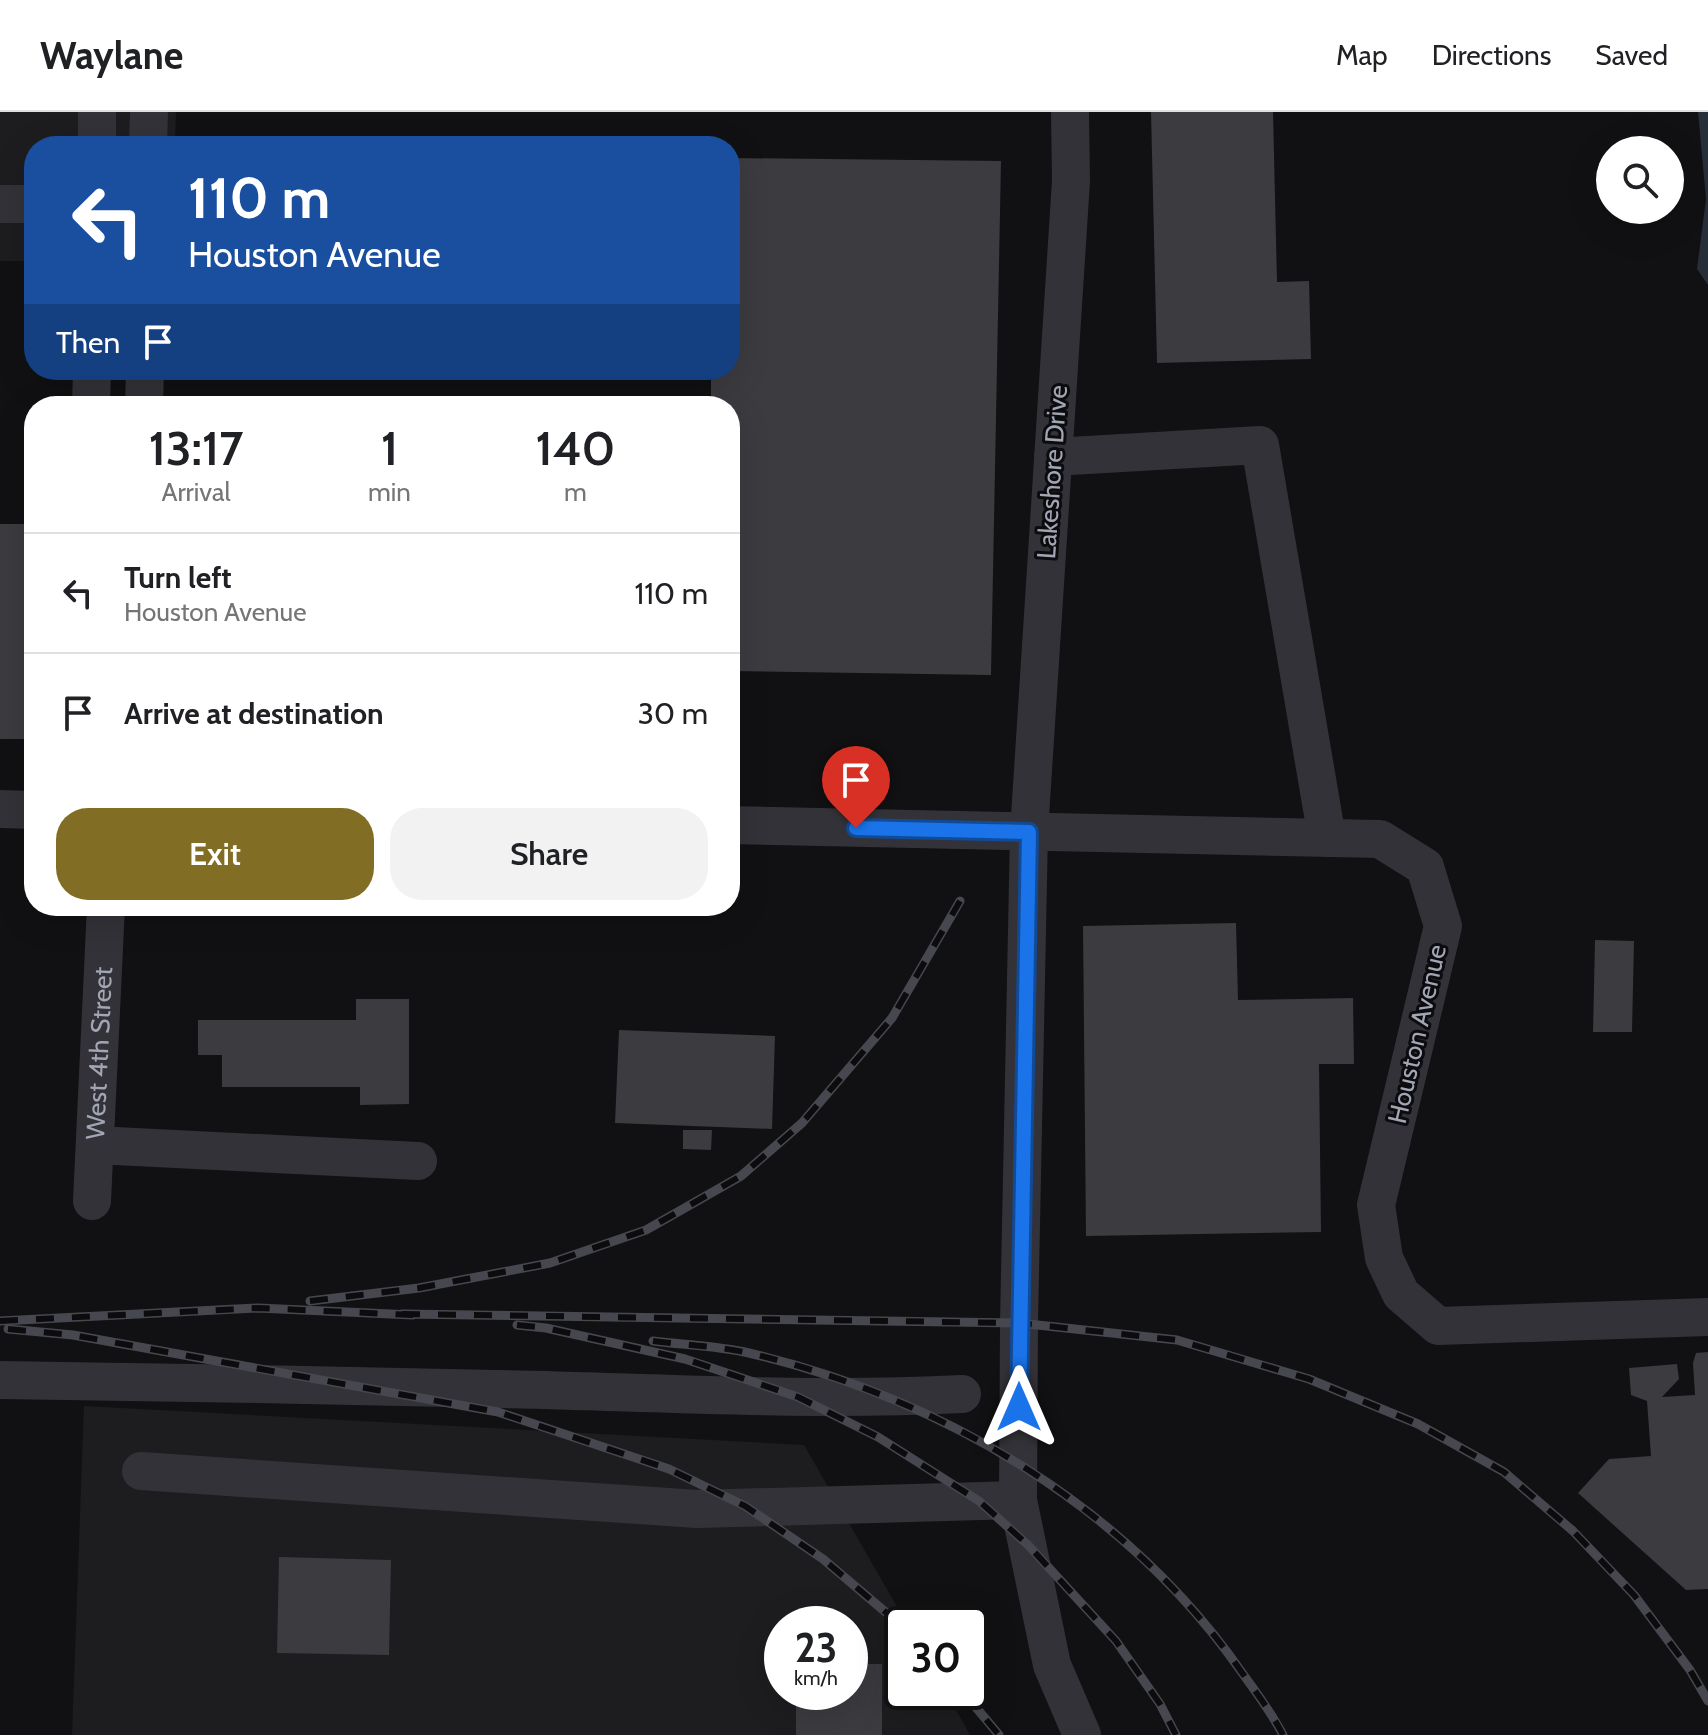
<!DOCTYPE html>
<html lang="en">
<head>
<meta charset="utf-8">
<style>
  :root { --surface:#fff; --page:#f2f2f2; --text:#202124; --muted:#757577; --line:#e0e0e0; --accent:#826d24 }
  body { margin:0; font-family:Cabin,sans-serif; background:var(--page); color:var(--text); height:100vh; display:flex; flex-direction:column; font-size:30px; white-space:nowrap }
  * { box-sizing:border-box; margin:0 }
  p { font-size:26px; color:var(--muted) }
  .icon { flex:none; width:44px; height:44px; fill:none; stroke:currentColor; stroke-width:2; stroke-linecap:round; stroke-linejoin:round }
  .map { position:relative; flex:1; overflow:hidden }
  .details { position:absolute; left:24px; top:284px; width:716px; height:520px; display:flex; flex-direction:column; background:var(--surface); border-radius:32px; box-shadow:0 8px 32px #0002 }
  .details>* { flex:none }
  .hud { position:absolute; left:24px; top:24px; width:716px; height:244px; border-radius:32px; box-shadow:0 8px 32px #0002; background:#1a4fa0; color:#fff; overflow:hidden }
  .tools { position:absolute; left:1596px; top:24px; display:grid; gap:16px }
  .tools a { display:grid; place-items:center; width:88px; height:88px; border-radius:50%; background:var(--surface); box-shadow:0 8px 32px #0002; font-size:40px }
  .speed { position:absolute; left:764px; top:1494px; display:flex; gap:16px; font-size:40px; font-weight:700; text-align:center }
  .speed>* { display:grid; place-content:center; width:104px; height:104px; border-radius:50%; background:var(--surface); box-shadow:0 8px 32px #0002; line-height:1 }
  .speed small { font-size:20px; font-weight:400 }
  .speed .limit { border:4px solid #111; border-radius:12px; background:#fff; color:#111 }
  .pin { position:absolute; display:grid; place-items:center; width:68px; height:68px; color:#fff; margin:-82px -34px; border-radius:50% 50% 50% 0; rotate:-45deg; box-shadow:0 0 8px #0007 }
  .pin .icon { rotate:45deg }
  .me { position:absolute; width:88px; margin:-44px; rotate:0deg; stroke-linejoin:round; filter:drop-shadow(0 0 6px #0008) }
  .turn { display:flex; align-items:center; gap:28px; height:168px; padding:0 32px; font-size:36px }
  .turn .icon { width:104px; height:104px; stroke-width:2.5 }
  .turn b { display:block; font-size:56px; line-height:68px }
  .then { display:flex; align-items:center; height:76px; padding:0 32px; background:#0003; gap:16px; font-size:30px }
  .eta { display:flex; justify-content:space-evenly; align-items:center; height:136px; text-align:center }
  .eta b { font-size:48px; font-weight:600; line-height:56px }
  .primary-button { display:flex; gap:16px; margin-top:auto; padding:16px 32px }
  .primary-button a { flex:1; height:92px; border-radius:32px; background:var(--accent); color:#fff; font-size:32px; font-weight:600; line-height:92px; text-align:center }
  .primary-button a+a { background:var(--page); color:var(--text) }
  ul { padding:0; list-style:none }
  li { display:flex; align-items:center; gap:24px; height:120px; padding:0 32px; border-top:2px solid var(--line) }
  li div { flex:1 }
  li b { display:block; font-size:30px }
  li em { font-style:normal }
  header { display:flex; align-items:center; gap:48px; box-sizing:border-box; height:112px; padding:0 40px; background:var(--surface); border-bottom:2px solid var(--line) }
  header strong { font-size:38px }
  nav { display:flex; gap:44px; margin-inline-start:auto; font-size:28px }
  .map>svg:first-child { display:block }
</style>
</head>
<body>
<header>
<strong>Waylane</strong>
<nav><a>Map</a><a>Directions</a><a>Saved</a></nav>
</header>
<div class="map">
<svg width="1708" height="1623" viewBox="0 0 1708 1623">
  <rect width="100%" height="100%" fill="#111113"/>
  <path fill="#1d1d20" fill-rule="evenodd" d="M0,0H176L175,34H34V149H0Z
    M84,1294L804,1333L907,1512H902V1580H946L970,1623H72ZM782,1512H850V1580H782Z"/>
  <path fill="#272e37" d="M1698,0H1708V173L1697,157L1706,87Z"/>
  <path fill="#3b3b40" d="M1151,0H1273L1277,170L1309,169L1311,247L1157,251Z
    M730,46L1001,49L991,563L730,559V294H711V258H730Z
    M0,412H34V627H0Z
    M1236,811L1238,888L1353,886L1354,952H1319L1321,1120L1086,1124L1083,814Z
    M1595,828L1634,829L1632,920H1593Z
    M356,887H409V992L360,993V975H222V943H198V908H356Z
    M619,918L775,924L772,1017L615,1011Z
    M683,1018H712L711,1038L683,1037Z
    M1708,1240V1477L1686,1478L1578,1381L1609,1347L1651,1344L1647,1289L1631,1283L1629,1256L1677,1252L1679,1267L1662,1285L1695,1283L1693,1251L1696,1241Z
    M279,1445L391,1448L389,1543L277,1541Z
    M850,1552H882V1623H796V1580H850Z"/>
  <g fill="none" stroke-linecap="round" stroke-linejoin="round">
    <g stroke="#323238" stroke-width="38">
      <path d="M1070,0L1071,69L1029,720L1019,1211L1018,1388L1052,1553L1082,1623"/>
      <path d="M97,34V0"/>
      <path d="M148,34L149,0"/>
      <path d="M0,92H34"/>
      <path d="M91,294L92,258"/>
      <path d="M144,294L145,258"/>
      <path d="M1053,345L1260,333L1327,726"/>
      <path d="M0,697L34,698"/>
      <path d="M730,713L1380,727L1425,755L1443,814L1376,1093L1384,1146L1401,1182L1438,1214L1708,1205"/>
      <path d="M95,1033L418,1049"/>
      <path id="s1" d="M92,1089L106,794"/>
      <path d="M0,1268C182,1271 363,1273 545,1278C684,1282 823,1289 962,1282"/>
      <path d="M141,1359L697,1397L1018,1388"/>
    </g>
    <defs>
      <path id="rail" d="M310,1189L419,1176L550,1151L646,1118L741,1064L802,1011L892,906L960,789
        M402,1202L1019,1211L1177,1228L1309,1267L1418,1312L1504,1360L1573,1419L1634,1483L1690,1558L1708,1589
        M0,1209L258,1196L413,1203
        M517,1213L546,1216L685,1247L798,1285L878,1325L979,1389L1028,1433L1116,1529L1160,1592L1176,1623
        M8,1217L73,1223L498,1300L669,1357L745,1394L823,1447L902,1514
        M653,1229C685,1233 718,1234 749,1241C944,1287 1128,1396 1243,1562C1257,1582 1272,1601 1283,1623
        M963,1580L999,1623"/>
    </defs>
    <use href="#rail" stroke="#47484f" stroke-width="9"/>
    <use href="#rail" stroke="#0c0c0e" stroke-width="6" stroke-dasharray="18" stroke-linecap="butt"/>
  </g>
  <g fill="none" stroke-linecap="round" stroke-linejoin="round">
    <defs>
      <path id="route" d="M856,716L1029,720L1019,1295"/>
    </defs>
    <use href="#route" stroke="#114b97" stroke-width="20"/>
    <use href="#route" stroke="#1a73e8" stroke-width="14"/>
  </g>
  <g text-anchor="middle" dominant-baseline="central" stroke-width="6" stroke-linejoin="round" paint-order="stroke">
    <g font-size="26" fill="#a2a5b4" stroke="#0c0c0e">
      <text transform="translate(1052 360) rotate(-86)">Lakeshore Drive</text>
      <text transform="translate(1417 922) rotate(-77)">Houston Avenue</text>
      <text stroke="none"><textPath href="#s1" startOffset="148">West 4th Street</textPath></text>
    </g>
  </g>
</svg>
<div class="tools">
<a><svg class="icon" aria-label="search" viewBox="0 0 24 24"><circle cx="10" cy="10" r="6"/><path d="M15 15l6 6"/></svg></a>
</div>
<div class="speed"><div>23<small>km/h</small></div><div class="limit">30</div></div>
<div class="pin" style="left:856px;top:716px;background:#d93025"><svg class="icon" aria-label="arrive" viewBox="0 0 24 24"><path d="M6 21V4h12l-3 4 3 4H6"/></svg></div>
<svg class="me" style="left:1019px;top:1295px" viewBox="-20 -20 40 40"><path d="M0-17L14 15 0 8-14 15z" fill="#1a73e8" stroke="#fff" stroke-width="4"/></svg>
<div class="hud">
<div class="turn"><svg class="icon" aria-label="left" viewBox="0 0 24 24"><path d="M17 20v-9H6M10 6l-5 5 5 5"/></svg><div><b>110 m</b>Houston Avenue</div></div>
<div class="then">Then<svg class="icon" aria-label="arrive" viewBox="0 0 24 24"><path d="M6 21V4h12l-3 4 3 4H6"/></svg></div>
</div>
<section class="details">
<div class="eta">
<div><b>13:17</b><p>Arrival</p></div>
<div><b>1</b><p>min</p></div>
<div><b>140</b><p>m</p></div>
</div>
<ul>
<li><svg class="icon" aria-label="left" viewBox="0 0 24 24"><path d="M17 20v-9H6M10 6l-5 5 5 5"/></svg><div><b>Turn left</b><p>Houston Avenue</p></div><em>110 m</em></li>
<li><svg class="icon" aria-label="arrive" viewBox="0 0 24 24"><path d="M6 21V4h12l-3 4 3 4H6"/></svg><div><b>Arrive at destination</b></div><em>30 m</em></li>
</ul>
<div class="primary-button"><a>Exit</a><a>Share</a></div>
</section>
</div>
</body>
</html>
